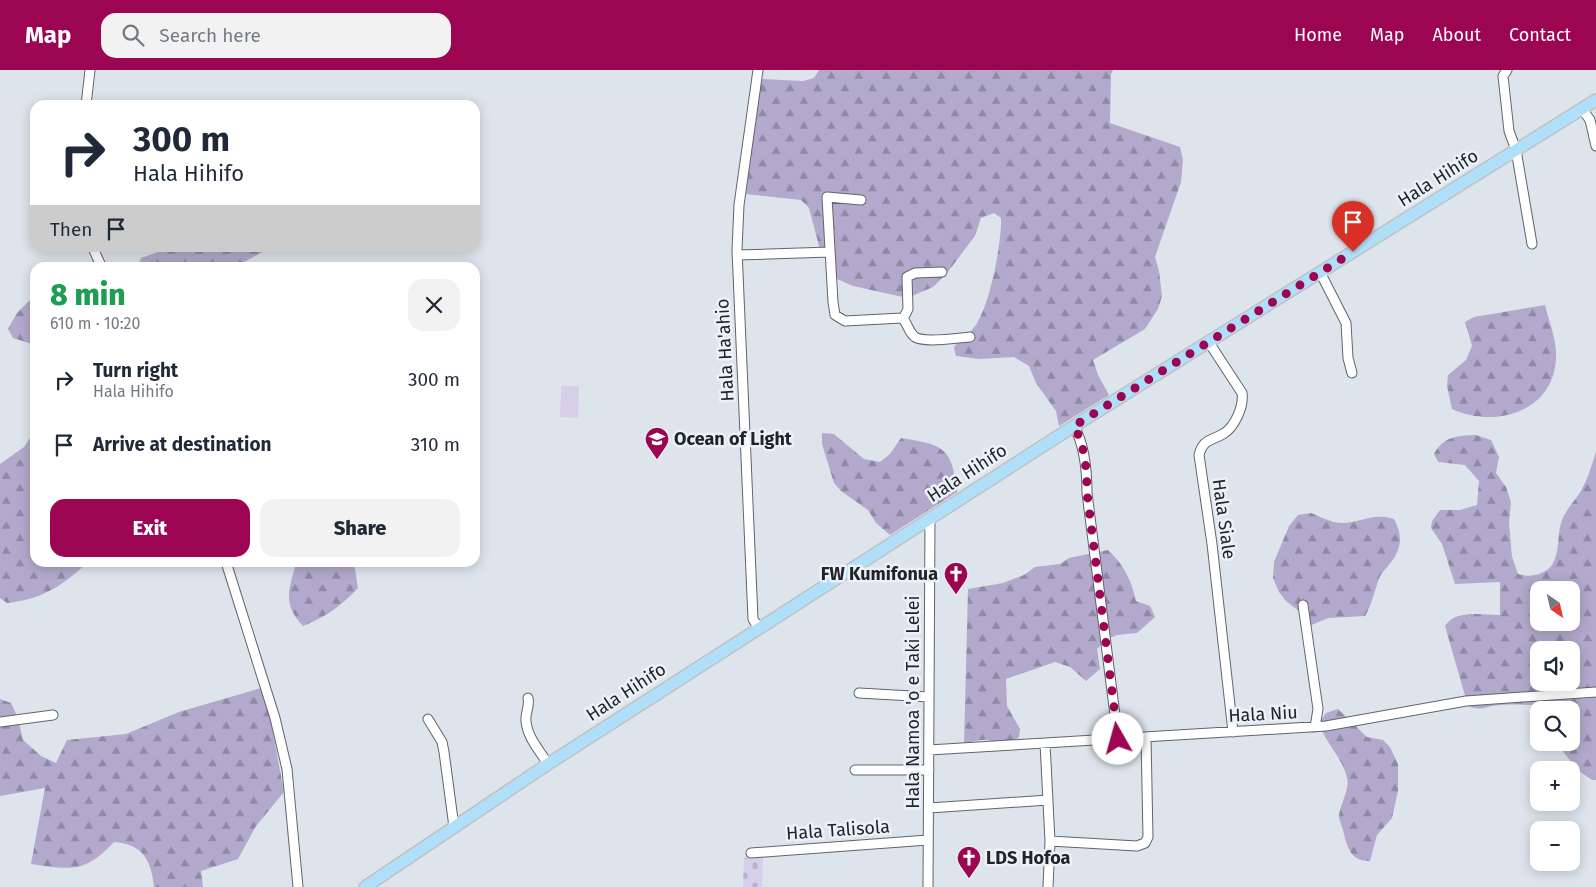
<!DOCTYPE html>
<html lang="en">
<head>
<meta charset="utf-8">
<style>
  :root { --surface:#fff; --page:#f2f2f3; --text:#1f2937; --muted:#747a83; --accent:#9c0551 }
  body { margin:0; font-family:"Fira Sans",sans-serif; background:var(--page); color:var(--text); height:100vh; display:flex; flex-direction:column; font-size:19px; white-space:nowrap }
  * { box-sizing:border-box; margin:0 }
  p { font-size:16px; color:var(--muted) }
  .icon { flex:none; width:28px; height:28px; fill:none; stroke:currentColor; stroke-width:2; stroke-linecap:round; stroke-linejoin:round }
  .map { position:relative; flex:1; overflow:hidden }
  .details { position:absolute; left:30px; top:192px; width:450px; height:305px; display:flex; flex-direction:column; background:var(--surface); border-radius:15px; box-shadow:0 2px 12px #0003 }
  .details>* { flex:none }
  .top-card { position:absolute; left:30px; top:30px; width:450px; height:152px; border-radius:15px; box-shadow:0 2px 12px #0003; background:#fff; color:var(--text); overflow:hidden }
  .needle { width:32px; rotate:146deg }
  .controls { position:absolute; left:1530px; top:511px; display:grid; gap:10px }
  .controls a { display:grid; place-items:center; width:50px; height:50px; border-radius:10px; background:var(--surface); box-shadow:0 2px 12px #0003; font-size:25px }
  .pin { position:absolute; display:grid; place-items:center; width:42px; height:42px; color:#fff; margin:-51px -21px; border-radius:50% 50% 50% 0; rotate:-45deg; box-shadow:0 0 5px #0007 }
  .pin .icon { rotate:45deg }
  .me { position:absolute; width:55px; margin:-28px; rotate:353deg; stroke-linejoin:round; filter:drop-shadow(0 0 4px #0008) }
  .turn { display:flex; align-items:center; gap:18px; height:105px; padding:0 20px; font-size:22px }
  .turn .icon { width:65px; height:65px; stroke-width:2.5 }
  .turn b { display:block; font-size:35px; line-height:42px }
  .then { display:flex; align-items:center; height:48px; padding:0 20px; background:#0003; gap:10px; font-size:19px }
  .round { display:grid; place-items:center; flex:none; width:52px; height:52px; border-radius:15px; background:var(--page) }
  .summary { display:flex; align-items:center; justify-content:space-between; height:85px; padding:0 20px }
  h1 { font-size:30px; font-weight:800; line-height:38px; color:#1e9e55 }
  .primary-button { display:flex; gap:10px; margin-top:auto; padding:10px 20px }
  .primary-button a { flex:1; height:58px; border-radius:15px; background:var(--accent); color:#fff; font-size:20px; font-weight:800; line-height:58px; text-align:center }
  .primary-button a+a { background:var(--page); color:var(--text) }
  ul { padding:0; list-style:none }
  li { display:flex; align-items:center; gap:15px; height:65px; padding:0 20px }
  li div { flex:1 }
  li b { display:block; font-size:19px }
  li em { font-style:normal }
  header { display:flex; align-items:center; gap:30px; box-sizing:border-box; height:70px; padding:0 25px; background:var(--accent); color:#fff }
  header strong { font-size:24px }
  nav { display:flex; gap:28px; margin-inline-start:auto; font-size:18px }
  .search { width:350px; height:45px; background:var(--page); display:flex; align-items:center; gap:12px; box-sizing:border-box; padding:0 18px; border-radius:15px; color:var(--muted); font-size:19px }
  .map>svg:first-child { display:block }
</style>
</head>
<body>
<header>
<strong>Map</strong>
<div class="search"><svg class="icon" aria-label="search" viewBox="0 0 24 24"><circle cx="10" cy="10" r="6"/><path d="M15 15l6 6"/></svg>Search here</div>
<nav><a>Home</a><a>Map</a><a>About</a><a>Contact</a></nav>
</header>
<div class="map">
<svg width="1596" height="817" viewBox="0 0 1596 817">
  <defs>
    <pattern id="forest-firs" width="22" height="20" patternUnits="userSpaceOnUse" patternTransform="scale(1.25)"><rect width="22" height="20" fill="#b2a9cc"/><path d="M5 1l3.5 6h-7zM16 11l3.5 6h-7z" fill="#9089a5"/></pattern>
    <pattern id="cemetery-stones" width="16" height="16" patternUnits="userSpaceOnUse" patternTransform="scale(1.25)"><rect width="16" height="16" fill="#d6cfea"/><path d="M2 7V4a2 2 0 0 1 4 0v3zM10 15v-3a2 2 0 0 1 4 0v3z" fill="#b7b1c9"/></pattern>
  </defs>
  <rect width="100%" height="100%" fill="#dee4ec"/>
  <path fill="url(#forest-firs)" fill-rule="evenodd" d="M819,0H1113L1111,4L1110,53L1180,77L1183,90L1181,112L1155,187L1159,201L1162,226L1158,239L1145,259L1093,290L1098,305L1109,325L1059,356L1056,341L1036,313L1029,296L1014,287L979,289L956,286L954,278C960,266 965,268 972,260C989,243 1002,172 1001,148L994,143L981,148L975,166L947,203L933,217L907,228L853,216L837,209L819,176L809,138L801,130L746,124L760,9L803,11L814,8Z
    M178,178H270L235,197H138L141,188L158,182L174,181Z
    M35,225V275L13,268L8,259L17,243Z
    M1545,235C1549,252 1557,270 1556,288C1554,342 1495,359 1452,339L1447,316L1448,305L1466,290L1472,276L1465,252L1474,247Z
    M35,360V492L87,493C61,517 42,529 7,533L0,528V394L24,377Z
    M822,363L834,364L864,389L880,392L890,384L901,368C943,375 952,376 957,422L890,465L876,453L868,440L841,421L834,413L822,374Z
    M1476,365L1491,370L1499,387L1496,403L1506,417L1511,432L1509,453L1512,487L1518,504C1529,508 1545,505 1552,495C1560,482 1557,467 1561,453C1565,440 1574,432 1581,421C1588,408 1592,395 1596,381V710H1592L1576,699L1557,673L1571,672V640H1549V637C1534,635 1517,634 1502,635C1487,635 1483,642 1468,636L1445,556C1455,539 1483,545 1500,545V512L1455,514L1442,474L1431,458L1432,451L1440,440H1460L1477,435L1479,411L1465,395L1438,392L1434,384C1444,366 1457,366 1476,365ZM1539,520H1571V552H1539ZM1539,580H1571V612H1539Z
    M1311,443C1319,446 1327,450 1334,452C1355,457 1370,441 1394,449C1404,467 1401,481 1388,496C1385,500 1380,504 1379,509C1374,522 1372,534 1365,546L1328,548L1309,556L1300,542L1286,531L1279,522L1273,508L1274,492L1289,456L1298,445Z
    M1108,480C1124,495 1131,509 1136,531L1150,536L1155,547L1137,563L1117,565L1107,569L1097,579L1100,599L1086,611L1070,597L1055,592L1006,609L1007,636L1020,659L1019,667C1008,677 1000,672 988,670C979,669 972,672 964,675L968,519L1003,513L1024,505L1035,497L1060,494L1069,488Z
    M296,493H354L358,518C341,536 326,547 303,556C282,534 289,519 296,493Z
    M261,618L271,652L284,722L256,756L238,789L201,801L203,817H154C151,790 143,774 114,772C85,803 71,800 31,794L45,718L0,726V629L11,633L18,648L23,670L41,686L56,693L67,670L126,664L179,642Z
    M1338,639L1367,667L1383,670L1390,677L1398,694V721L1392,748L1377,765L1370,791C1350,792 1347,776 1343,760C1342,756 1339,750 1339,746C1340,734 1350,719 1347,708C1343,688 1325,673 1319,653L1326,643Z"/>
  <path fill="url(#cemetery-stones)" d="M763,785L762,817H743L744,788Z"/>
  <path fill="#d6cfea" d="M561,316H579L578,348L560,347Z"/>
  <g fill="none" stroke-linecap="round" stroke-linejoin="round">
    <defs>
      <path id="minor" d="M758,0L739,135L737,180L753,549L758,557
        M1507,0L1503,6L1509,61L1516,80L1532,174
        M86,35L90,0
        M1582,39L1590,50L1596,76
        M861,130L827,127L833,232L835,245L845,251L902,248C908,253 908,262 915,267C923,273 959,268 970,267
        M93,178L102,198
        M737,185L830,182
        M1320,202L1346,253L1348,288L1352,303
        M903,249L908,239L907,207L915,203L942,202
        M1208,271L1242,323C1244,336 1235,357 1223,364C1211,371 1203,369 1199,385L1212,474L1233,662
        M1074,356C1085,376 1087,400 1087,423L1118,669
        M226,492L275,648L287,699L298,817
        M1303,535L1318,639L1315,657
        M859,623L929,627
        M528,628C530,636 525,643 526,651C527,667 540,681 548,694
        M428,649L442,672L444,682L454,757
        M0,652L53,645
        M1045,673L1050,771L1137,776L1145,773L1148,767L1146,667
        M929,680L1326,656L1466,631L1596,622
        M855,700H929
        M929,738L1048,730
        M751,783L928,770
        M928,817L930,448
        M1048,817L1050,771"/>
      <path id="major" d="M365,817L548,694L1074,356L1596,30"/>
    </defs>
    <use href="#minor" stroke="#5f656c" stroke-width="11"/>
    <use href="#major" stroke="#c1c1c2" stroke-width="14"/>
    <use href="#minor" stroke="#fff" stroke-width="9"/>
    <use href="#major" stroke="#afdff9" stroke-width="11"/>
  </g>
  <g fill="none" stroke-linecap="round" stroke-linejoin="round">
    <path stroke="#9c0551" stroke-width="9" stroke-dasharray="0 16.2" d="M1118,669L1087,423C1087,400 1085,376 1074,356L1353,182"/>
  </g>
  <defs>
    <symbol id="school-pin" viewBox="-11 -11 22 30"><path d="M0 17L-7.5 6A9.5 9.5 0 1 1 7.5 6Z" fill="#9c0551" stroke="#ebf1f9"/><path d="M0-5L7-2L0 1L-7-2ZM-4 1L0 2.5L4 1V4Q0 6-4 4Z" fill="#fff"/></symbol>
    <symbol id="church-pin" viewBox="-11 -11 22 30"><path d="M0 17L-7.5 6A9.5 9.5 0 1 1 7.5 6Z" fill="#9c0551" stroke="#ebf1f9"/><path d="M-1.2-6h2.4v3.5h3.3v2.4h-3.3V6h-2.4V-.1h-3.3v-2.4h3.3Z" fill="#fff"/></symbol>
  </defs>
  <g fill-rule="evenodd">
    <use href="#school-pin" x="643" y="355" width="28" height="38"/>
    <use href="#church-pin" x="942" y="490" width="28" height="38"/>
    <use href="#church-pin" x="955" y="774" width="28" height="38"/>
  </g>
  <g text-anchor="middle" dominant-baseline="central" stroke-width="5" stroke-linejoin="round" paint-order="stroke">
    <g font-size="18" fill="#212326" stroke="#ebf1f9">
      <text transform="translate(1438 108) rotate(-32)">Hala Hihifo</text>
      <text transform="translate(725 280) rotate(-93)">Hala Ha'ahio</text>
      <text transform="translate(967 403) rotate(-33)">Hala Hihifo</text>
      <text transform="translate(1224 449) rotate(82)">Hala Siale</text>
      <text transform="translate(626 622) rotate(-33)">Hala Hihifo</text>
      <text transform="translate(913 632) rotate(-90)">Hala Namoa 'o e Taki Lelei</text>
      <text transform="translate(1263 644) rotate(-3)">Hala Niu</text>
      <text transform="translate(838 760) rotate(-4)">Hala Talisola</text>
    </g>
    <g font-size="18" font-weight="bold" fill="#212326" stroke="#ebf1f9" text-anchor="start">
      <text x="674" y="369">Ocean of Light</text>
      <text x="938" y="504" text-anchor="end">FW Kumifonua</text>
      <text x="986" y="788">LDS Hofoa</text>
    </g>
  </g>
</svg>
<div class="controls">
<a><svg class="needle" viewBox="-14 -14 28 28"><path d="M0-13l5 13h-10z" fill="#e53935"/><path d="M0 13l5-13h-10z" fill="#747a83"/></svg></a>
<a><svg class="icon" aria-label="sound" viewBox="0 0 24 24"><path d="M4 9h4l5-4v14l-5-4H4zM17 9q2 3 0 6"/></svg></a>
<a><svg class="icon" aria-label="search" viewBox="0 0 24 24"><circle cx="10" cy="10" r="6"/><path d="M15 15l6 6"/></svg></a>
<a>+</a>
<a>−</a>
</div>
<div class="pin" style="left:1353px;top:182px;background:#d93025"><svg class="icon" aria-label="arrive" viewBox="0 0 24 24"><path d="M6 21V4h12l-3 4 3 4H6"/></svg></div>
<svg class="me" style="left:1118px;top:669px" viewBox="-20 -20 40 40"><circle r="19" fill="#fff"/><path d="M0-13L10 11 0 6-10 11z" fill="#9c0551"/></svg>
<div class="top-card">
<div class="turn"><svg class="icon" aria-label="right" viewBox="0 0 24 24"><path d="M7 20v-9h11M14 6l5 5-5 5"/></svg><div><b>300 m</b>Hala Hihifo</div></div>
<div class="then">Then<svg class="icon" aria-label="arrive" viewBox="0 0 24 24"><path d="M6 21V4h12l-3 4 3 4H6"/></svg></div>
</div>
<section class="details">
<div class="summary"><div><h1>8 min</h1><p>610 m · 10:20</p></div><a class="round"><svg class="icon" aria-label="close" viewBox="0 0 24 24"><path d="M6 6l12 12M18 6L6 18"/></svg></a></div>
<ul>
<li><svg class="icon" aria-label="right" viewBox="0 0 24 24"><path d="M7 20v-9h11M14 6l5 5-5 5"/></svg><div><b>Turn right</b><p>Hala Hihifo</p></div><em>300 m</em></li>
<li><svg class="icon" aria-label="arrive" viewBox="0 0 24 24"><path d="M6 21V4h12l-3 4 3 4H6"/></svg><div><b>Arrive at destination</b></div><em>310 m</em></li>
</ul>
<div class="primary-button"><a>Exit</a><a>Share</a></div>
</section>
</div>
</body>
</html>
